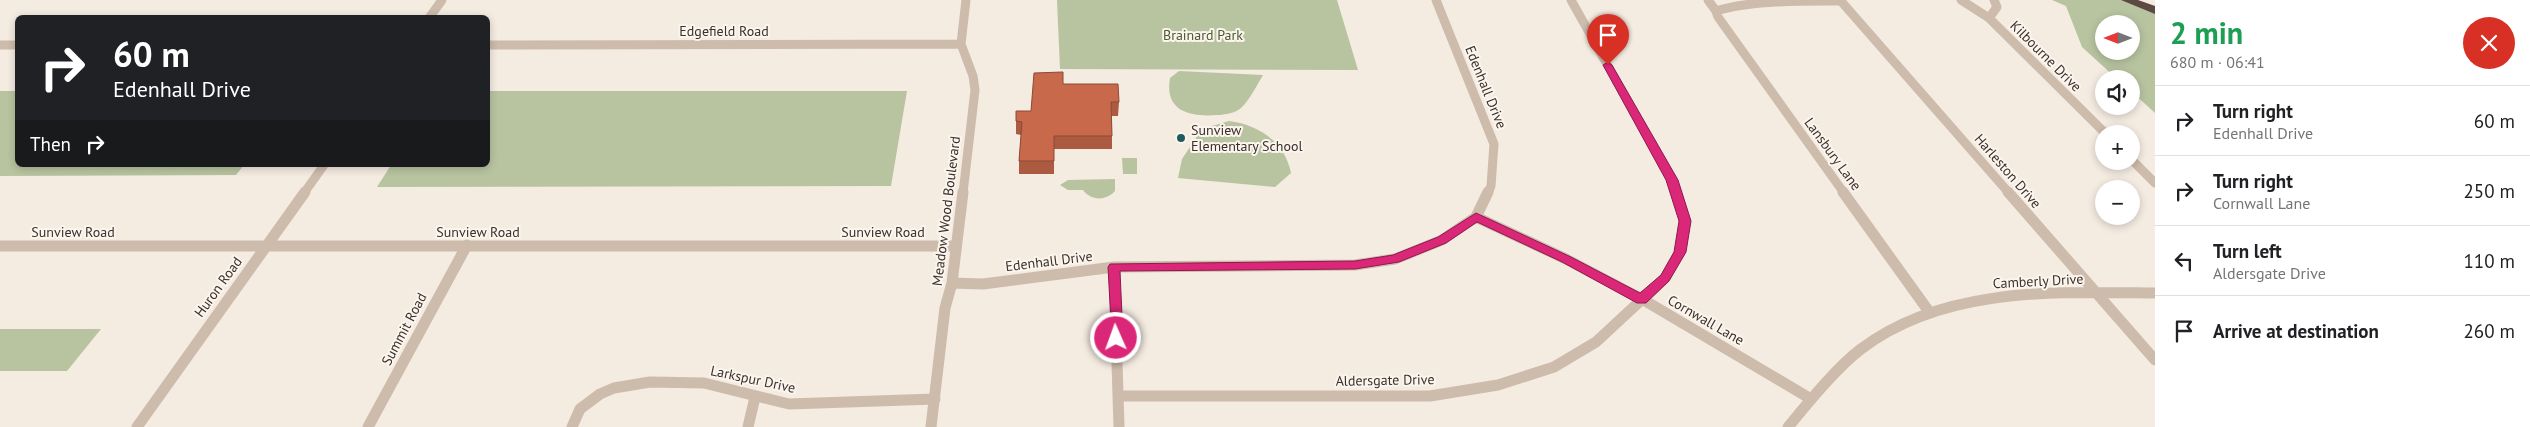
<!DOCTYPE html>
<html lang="en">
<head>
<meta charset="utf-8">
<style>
  :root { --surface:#fff; --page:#f2f2f2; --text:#202124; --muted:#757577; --line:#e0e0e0 }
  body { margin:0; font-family:"PT Sans",sans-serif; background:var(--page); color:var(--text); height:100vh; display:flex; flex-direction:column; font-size:19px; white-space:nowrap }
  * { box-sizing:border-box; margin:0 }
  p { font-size:16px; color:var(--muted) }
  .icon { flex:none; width:28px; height:28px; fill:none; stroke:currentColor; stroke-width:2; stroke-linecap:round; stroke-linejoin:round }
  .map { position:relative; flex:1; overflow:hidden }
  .drawer { display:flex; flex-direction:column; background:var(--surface); width:375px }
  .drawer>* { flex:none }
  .hud { position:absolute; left:15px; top:15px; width:475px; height:152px; border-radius:8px; box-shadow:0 2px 8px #0003; background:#202124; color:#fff; overflow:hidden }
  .needle { width:32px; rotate:270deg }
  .tools { position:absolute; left:2095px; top:15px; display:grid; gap:10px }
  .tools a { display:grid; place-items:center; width:45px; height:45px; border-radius:50%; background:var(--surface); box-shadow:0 2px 8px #0003; font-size:25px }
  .pin { position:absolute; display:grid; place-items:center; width:42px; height:42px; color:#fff; margin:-51px -21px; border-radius:50% 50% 50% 0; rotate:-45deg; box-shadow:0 0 5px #0007 }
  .pin .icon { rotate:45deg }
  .me { position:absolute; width:55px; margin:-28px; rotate:358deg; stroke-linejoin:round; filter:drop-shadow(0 0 4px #0008) }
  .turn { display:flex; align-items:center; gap:18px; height:105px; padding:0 15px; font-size:22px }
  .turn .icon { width:65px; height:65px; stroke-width:2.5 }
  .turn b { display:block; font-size:35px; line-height:42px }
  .then { display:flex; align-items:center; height:48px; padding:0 15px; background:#0003; gap:10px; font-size:19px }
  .round { display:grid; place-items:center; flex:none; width:52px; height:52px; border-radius:26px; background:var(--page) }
  .headline { display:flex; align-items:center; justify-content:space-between; height:85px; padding:0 15px }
  h1 { font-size:30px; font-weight:600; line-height:38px; color:#1e9e55 }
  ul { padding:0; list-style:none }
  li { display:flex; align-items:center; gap:15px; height:70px; padding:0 15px; border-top:1px solid var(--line) }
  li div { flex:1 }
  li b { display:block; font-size:19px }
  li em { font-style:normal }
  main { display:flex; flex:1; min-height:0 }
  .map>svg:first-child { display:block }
</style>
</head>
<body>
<main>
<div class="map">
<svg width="2155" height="427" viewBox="0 0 2155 427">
  <rect width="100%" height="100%" fill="#f4ebe1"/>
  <path fill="#b8c4a0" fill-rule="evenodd" d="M1057,0H1337L1358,70L1060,69Z
    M2052,0H2127L2155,10V113L2131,91V79H2117L2082,47L2066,6ZM2104,24H2131V51H2104Z
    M1179,71L1263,75C1257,85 1250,99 1242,107C1237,113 1224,115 1217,115C1191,117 1164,112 1170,78Z
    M0,91H17L18,165H244L236,175L0,176Z
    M488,91H907L891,186L377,187L391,165H488Z
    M1229,121C1259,125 1285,142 1291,173L1275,187L1178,178L1182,159L1202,129Z
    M1122,158H1137V174H1123Z
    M1115,179V191C1106,201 1091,201 1083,190H1068L1060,185L1068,180Z
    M0,329H101L67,371H0Z"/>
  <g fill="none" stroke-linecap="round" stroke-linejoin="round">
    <path stroke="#cdbbac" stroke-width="9" d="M1436,0L1494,144L1491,186L1488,193
      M1571,0L1672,180L1676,193
      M1708,0L1716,11
      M1840,0L2009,193
      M1961,0L1989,18L2106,134
      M1842,1C1805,1 1750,0 1716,11L1718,17L1844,193
      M429,18L442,0
      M1989,18L1997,7L1994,0
      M0,45H18
      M488,45L961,44
      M2131,159L2155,183
      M304,193L324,165
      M963,193L975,90L973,76L961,44L966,0"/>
    <path stroke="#cdbbac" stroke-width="11" d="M1843,192L1930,313
      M2008,192L2155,360
      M1476,217L1566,259L1642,299L1811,399
      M0,246H956
      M1114,267L1119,427
      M952,283L983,284L1114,267L1355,265L1395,259L1442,240L1476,217L1488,192
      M1118,396H1430L1498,385L1554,367L1596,342L1665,278L1680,252L1685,221L1676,192
      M137,427L305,192
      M368,427L467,245
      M572,427L580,409L600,394L614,388L650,382L704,383L789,404L935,399
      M748,427L755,397
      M931,427L945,308L952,283L963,192
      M1788,427C1808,403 1836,368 1861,349C1944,286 2057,292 2155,293"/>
    <path fill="#5c4a42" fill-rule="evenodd" d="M2121,0H2138L2155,6V14Z"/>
  </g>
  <path fill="#ac5a40" d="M1063,84L1119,102L1118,116H1111L1112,136V149H1054V174H1019V161L1021,135L1016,134V121L1031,111Z"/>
  <path fill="#c8694b" stroke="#8c4a34" d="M1063,72V84H1118L1119,102H1111L1112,136H1054V161H1019L1022,122L1016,121V111H1031L1034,73Z"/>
  <path fill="#db2777" stroke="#8e194d" d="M1608,62L1612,65L1678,180L1691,221L1686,252L1669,281L1646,303H1637L1562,262L1477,222L1446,243L1399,262L1355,269L1120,271L1123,338L1121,341H1112L1108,267L1110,264L1355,261L1393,255L1438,237L1476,213L1571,257L1640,293L1661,275L1674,252L1679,221L1666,180L1603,65Z"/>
  <circle fill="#1f5a5e" stroke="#fbf5ee" stroke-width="2" cx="1181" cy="138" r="5"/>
  <g text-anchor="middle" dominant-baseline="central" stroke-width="4" stroke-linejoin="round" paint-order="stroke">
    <g font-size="14" fill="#3b302b" stroke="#fbf5ee">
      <text x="724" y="31">Edgefield Road</text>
      <text transform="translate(2046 56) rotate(45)">Kilbourne Drive</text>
      <text transform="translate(1486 87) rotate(68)">Edenhall Drive</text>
      <text transform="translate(1833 154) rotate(54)">Lansbury Lane</text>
      <text transform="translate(2008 171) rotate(49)">Harleston Drive</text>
      <text transform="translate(946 211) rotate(-83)">Meadow Wood Boulevard</text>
      <text x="73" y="232">Sunview Road</text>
      <text x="478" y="232">Sunview Road</text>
      <text x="883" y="232">Sunview Road</text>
      <text transform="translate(1049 261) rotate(-7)">Edenhall Drive</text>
      <text transform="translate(2038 281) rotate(-3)">Camberly Drive</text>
      <text transform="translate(218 287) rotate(-54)">Huron Road</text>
      <text transform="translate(1706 320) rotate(30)">Cornwall Lane</text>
      <text transform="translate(404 329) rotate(-62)">Summit Road</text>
      <text transform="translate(753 379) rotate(12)">Larkspur Drive</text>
      <text transform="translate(1385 380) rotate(-1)">Aldersgate Drive</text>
    </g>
    <g font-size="14" fill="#4a5a2e" stroke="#fbf5ee">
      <text x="1203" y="35">Brainard Park</text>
    </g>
    <g font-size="14" fill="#3b302b" stroke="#fbf5ee" text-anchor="start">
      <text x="1191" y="130">Sunview<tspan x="1191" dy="16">Elementary School</tspan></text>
    </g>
  </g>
</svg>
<div class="tools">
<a><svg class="needle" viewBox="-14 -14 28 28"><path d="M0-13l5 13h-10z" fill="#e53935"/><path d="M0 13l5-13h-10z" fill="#757577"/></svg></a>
<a><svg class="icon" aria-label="sound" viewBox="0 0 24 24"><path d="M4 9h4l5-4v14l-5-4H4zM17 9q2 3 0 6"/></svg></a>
<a>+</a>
<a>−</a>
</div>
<div class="pin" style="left:1608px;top:65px;background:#d93025"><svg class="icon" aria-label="arrive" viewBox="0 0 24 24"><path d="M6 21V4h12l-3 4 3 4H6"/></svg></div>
<svg class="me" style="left:1116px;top:338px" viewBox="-20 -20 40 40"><circle r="17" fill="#db2777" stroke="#fff" stroke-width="3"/><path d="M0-11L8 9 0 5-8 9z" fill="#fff"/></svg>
<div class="hud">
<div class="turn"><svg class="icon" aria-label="right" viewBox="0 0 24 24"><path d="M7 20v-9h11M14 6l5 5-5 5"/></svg><div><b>60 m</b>Edenhall Drive</div></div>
<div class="then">Then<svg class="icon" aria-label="right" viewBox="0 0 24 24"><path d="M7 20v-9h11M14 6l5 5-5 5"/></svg></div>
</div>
</div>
<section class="drawer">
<div class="headline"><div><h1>2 min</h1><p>680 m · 06:41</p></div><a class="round" style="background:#d93025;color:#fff"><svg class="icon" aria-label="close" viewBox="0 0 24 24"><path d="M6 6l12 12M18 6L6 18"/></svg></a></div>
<ul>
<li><svg class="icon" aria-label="right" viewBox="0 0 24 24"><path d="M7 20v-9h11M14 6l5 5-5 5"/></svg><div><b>Turn right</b><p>Edenhall Drive</p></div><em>60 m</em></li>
<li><svg class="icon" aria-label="right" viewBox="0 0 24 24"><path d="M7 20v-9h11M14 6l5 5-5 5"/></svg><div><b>Turn right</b><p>Cornwall Lane</p></div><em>250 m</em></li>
<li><svg class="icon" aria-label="left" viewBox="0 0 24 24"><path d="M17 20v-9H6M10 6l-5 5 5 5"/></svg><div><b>Turn left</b><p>Aldersgate Drive</p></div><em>110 m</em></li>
<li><svg class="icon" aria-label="arrive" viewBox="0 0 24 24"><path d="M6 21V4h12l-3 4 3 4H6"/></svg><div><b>Arrive at destination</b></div><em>260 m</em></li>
</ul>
</section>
</main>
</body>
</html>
